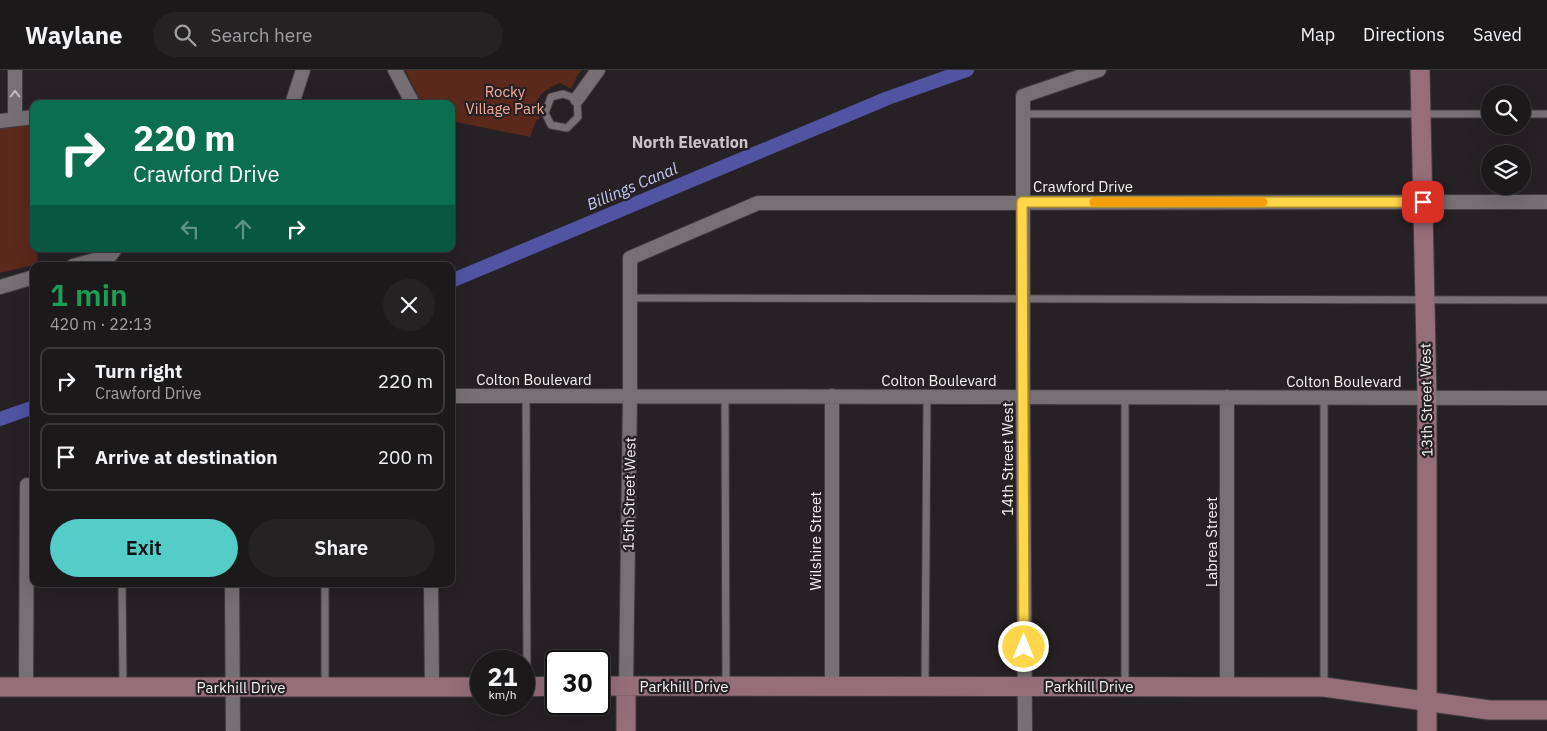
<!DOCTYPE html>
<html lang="en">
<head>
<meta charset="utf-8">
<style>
  :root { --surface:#1c191b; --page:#252224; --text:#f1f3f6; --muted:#a0a0a3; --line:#3a383a; --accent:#54cdc8 }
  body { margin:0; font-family:"IBM Plex Sans",sans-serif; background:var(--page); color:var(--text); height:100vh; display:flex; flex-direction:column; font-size:19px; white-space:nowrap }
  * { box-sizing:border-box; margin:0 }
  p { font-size:16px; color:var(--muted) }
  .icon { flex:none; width:28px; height:28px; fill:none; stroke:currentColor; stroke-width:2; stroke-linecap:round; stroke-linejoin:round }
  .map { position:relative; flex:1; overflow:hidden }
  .panel { position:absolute; left:30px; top:192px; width:425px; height:325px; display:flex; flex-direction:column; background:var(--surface); border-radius:10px; box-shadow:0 5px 20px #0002,0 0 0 1px var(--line) }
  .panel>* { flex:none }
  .guide { position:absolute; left:30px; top:30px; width:425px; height:152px; border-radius:10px; box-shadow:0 5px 20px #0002,0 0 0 1px var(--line); background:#0b6e4f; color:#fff; overflow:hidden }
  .buttons { position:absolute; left:1481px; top:15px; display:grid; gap:10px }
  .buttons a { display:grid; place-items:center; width:50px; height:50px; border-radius:50%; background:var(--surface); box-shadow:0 5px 20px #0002,0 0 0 1px var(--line); font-size:25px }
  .speed { position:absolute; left:470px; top:580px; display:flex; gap:10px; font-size:25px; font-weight:700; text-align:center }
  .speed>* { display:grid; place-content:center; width:65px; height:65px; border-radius:50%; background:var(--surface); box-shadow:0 5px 20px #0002,0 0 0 1px var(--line); line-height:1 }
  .speed small { font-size:12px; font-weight:400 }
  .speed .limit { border:2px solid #111; border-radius:8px; background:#fff; color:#111 }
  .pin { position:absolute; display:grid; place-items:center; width:42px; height:42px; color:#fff; margin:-21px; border-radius:10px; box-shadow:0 2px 8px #0006 }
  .me { position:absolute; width:55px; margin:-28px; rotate:0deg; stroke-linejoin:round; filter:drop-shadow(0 0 4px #0008) }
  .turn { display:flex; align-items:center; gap:18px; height:105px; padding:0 20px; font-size:22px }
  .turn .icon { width:65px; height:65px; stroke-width:2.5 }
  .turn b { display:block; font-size:35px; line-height:42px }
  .lanes { display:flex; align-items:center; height:48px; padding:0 20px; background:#0003; justify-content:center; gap:25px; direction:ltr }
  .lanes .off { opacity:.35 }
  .round { display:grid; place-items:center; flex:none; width:52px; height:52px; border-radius:26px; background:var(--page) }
  .head { display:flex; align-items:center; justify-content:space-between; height:85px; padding:0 20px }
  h1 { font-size:30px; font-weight:600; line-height:38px; color:#1e9e55 }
  .cta { display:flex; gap:10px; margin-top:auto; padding:10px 20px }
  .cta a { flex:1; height:58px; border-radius:30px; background:var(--accent); color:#111; font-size:20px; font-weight:600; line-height:58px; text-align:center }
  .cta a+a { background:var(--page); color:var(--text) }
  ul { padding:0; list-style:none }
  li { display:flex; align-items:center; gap:15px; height:68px; margin:0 10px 8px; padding:0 10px; border:2px solid var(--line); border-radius:10px }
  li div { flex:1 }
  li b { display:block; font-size:19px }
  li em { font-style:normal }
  header { display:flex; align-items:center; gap:30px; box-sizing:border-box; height:70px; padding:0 25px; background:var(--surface); border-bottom:1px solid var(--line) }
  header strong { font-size:24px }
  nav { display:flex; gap:28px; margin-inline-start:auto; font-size:18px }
  .search { width:350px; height:45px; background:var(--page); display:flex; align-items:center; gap:12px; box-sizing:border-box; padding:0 18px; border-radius:28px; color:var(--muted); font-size:19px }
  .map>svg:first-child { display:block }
</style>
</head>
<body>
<header>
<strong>Waylane</strong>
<div class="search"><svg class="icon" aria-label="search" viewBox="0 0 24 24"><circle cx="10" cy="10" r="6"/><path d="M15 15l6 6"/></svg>Search here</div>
<nav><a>Map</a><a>Directions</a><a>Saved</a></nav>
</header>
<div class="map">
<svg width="1547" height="661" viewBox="0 0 1547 661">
  <rect width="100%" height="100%" fill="#262124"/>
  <path fill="#5b281c" d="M405,0H582L578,4L571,19L560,13C544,20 529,29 540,48L536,51L530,67L451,51V34H422Z
    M34,54V179H37L38,194L0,203V58Z"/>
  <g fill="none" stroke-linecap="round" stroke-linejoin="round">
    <path stroke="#5054a2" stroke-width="14" d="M451,211L888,28L967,0
      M0,349L34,337"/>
    <defs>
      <path id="lane" d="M563,24L577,29L578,47L567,58L551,55L545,43L551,27Z
        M1023,44H1490
        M1522,44H1547
        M630,228L1547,230
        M526,326L527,615
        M725,326L726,616
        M1125,327V616
        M1324,327V617
        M122,514L123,617
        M325,514V616
        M925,616L927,327"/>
      <path id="street" d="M15,0V49
        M395,0L413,34
        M577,29L598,0
        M292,34L303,0
        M0,51L34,47
        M73,196L110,186L115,179
        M0,217L34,207
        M451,326L1547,328
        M832,326V616
        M232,514L233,661
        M431,514L432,617
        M626,616L630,326V188L758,133L1547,132
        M1227,616V327
        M26,617L27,415
        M1025,661L1023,326V26L1099,0"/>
      <path id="secondary" d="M1420,0L1427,328V661
        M599,616L1324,617L1489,640H1547
        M626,616V661
        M0,617H481
        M524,617L556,616"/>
    </defs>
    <use href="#lane" stroke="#413d40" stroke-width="9"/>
    <use href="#street" stroke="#413d40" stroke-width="16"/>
    <use href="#secondary" stroke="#413d40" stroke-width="21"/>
    <use href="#lane" stroke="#767074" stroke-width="7"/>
    <use href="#street" stroke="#767074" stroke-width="14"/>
    <use href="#secondary" stroke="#956e7a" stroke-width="19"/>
  </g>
  <defs><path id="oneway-chevron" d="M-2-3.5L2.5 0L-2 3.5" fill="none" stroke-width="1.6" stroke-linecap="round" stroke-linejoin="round" transform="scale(1.25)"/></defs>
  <use stroke="#c2bdc0" href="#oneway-chevron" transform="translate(15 24) rotate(-90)"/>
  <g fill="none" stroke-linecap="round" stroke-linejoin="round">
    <defs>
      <path id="route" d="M1024,577L1022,132H1423"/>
    </defs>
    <use href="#route" stroke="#a68a30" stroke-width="12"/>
    <use href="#route" stroke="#ffd54a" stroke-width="9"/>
    <path stroke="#f59e0b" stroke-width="9" d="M1094,132H1263"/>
  </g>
  <g text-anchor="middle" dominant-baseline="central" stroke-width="4.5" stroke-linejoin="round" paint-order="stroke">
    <g font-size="15" fill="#f5aa98" stroke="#262124">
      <text x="505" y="21">Rocky<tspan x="505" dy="17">Village Park</tspan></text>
    </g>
    <g font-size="15" fill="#f4f1f3" stroke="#262124">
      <text x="1083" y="116">Crawford Drive</text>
      <text x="534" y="309">Colton Boulevard</text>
      <text x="939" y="310">Colton Boulevard</text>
      <text x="1344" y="311">Colton Boulevard</text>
      <text transform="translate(1426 330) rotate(-91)">13th Street West</text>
      <text transform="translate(1007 389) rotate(-90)">14th Street West</text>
      <text transform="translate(629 424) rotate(-89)">15th Street West</text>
      <text transform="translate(815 471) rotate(-90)">Wilshire Street</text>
      <text transform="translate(1211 472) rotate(-90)">Labrea Street</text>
      <text x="684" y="616">Parkhill Drive</text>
      <text x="1089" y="616">Parkhill Drive</text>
      <text x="241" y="617">Parkhill Drive</text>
    </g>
    <g font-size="16" font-weight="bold" fill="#cac3c8" stroke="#262124">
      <text x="690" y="72">North Elevation</text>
    </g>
    <g font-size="16" font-style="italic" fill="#c4caf6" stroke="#262124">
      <text transform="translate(632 116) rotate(-23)">Billings Canal</text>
    </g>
  </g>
</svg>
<div class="buttons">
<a><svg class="icon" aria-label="search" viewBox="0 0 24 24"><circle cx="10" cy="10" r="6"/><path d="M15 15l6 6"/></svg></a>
<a><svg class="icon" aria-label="layers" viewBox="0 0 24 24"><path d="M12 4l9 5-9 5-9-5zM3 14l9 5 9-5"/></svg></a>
</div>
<div class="speed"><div>21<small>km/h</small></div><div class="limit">30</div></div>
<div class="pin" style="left:1423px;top:132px;background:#d93025"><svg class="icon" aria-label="arrive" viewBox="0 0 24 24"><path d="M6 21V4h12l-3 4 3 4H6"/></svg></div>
<svg class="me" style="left:1024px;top:577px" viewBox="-20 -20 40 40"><circle r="17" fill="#ffd54a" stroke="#fff" stroke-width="3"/><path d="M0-11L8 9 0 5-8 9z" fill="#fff"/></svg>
<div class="guide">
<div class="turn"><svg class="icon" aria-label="right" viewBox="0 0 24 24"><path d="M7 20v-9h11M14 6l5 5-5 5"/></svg><div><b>220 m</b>Crawford Drive</div></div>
<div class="lanes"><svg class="icon off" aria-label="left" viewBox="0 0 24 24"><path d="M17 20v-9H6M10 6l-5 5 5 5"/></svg><svg class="icon off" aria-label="ahead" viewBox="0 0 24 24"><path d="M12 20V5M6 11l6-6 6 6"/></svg><svg class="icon" aria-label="right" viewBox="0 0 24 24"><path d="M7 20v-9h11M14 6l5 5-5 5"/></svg></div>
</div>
<section class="panel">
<div class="head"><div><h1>1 min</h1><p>420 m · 22:13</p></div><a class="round"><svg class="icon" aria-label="close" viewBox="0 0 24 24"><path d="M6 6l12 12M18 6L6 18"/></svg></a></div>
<ul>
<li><svg class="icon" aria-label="right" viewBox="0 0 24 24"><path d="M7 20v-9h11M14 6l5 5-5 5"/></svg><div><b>Turn right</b><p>Crawford Drive</p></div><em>220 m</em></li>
<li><svg class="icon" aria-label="arrive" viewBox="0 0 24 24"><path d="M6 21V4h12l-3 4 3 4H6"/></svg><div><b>Arrive at destination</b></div><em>200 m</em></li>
</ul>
<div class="cta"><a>Exit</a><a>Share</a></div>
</section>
</div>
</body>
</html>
